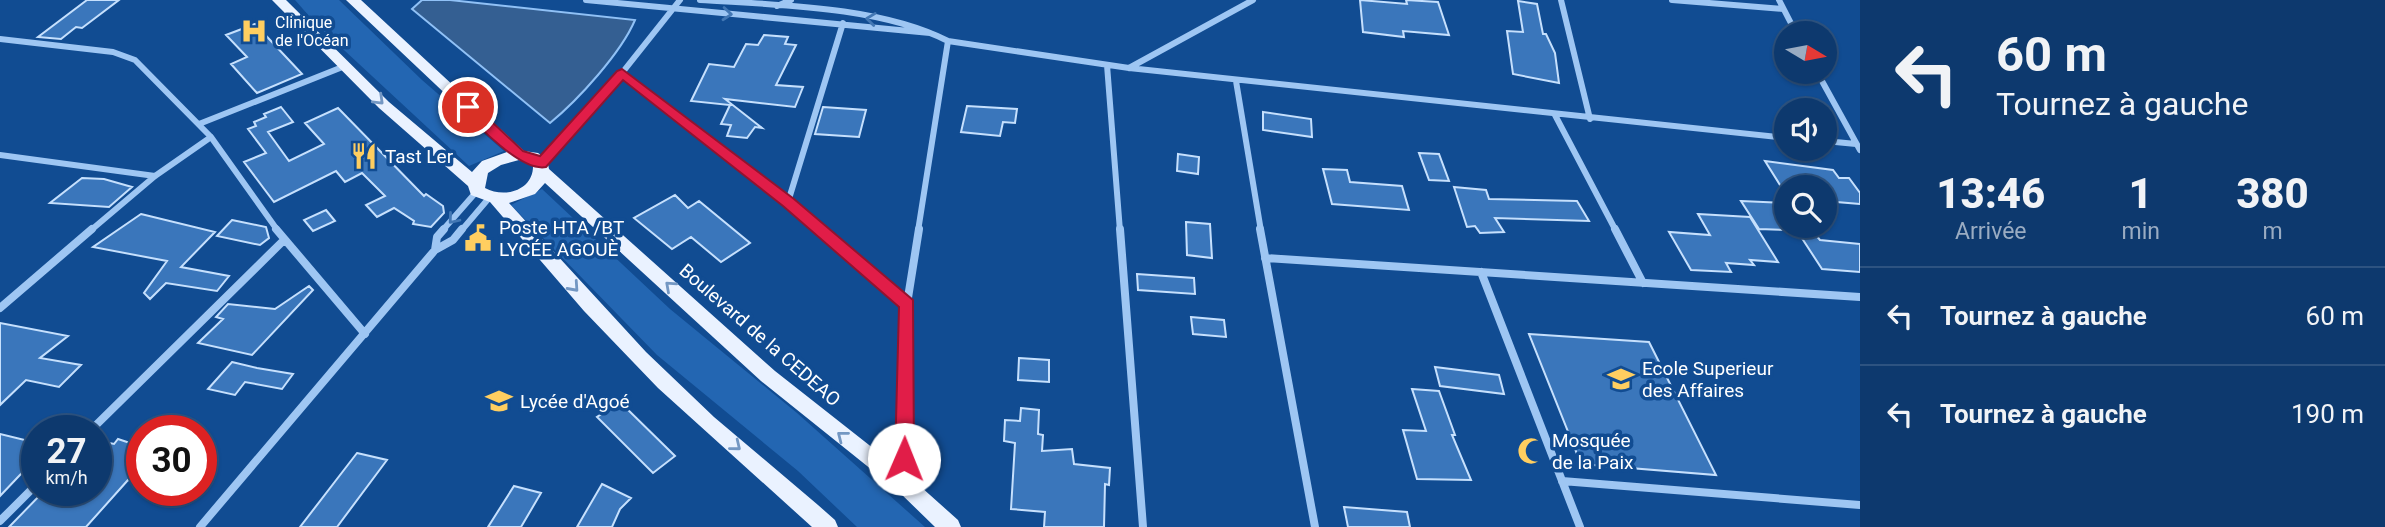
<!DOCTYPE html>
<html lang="fr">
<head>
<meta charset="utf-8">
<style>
  :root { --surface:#0d396e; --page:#1b4476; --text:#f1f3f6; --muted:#9aacc2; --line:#2d5381 }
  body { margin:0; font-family:Roboto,sans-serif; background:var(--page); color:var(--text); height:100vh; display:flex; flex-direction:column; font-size:26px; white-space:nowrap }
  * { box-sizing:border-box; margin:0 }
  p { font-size:23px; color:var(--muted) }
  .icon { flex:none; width:38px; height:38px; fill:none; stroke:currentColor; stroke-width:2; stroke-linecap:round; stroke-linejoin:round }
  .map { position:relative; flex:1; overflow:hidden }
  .panel { display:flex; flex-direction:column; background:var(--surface); width:525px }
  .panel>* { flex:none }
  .guide { background:#0d396e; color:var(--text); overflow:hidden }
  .needle { width:46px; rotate:100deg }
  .buttons { position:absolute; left:1774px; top:21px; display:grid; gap:14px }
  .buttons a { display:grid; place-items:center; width:63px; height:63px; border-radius:50%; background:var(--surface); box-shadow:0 2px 5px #0004,0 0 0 2px var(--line); font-size:35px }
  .speed { position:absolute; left:21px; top:415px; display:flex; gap:14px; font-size:35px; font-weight:700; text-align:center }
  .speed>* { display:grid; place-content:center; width:91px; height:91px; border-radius:50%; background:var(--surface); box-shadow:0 2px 5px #0004,0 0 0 2px var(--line); line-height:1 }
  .speed small { font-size:18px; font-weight:400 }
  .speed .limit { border:10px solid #d22; background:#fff; color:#111 }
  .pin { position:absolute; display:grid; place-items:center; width:60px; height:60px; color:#fff; margin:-30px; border:4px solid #fff; border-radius:50%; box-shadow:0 2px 7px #0007 }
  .me { position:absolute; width:77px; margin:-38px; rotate:1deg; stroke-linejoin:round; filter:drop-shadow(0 0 5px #0008) }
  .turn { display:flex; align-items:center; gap:24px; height:147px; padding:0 21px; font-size:32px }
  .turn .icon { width:91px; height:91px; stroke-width:2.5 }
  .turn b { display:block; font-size:49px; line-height:60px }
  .eta { display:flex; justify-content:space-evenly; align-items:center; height:119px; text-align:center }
  .eta b { font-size:42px; font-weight:800; line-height:49px }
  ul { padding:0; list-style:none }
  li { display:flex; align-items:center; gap:21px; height:98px; padding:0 21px; border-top:2px solid var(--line) }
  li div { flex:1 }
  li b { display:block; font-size:26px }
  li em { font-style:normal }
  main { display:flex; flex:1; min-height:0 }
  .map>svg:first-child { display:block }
</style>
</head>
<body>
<main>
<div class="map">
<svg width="1860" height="527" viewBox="0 0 1860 527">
  <rect width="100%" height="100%" fill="#114c92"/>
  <path fill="#2366b2" d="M295,0H339L422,80L504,151L469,166L317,25Z
    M542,189L670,309L797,413L925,527H857L798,471L657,355L511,205Z"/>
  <path fill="#345f92" stroke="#90c1f6" stroke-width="2" d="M422,0H450L635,20C621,53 578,100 550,123L412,9Z"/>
  <path fill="#3a76bb" stroke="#c6e0fd" stroke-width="2" d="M87,0H119L82,28L76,27L61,39L38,37Z
    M1360,0L1407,4L1406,0L1438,2L1449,35L1403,31L1404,37L1363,32Z
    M1518,1L1537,4L1543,34H1546L1555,53L1559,83L1513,74L1507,31L1523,32Z
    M255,24L302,74L257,93L231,64L247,57L226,35Z
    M764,35L788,37L785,44L796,45L776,85L803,87L795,107L725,99L762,128L755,127L747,138L727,136L731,125L721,124L730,105L691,101L709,64L734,67L746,44L758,45Z
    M967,106L1017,109L1015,123L1003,122L1000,136L961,132Z
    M281,107L293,122L268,132L289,161L324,144L305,123L338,108L424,196L426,194L443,206L444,213L431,227L413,224L414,221L394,208L377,217L366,205L385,196L362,173L345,182L336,171L274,202L244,162L266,153L248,129L256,126L254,122L266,117L264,114Z
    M823,107L866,110L859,137L815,134Z
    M1263,112L1311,119L1312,137L1263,130Z
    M1419,153L1439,154L1449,181L1429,180Z
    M1178,154L1199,157L1198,174L1177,171Z
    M1765,161L1833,170L1839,178H1849L1860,193V204L1825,201V187L1780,185Z
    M1323,169L1347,170L1350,182L1402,186L1409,210L1332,204Z
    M82,178L104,179L132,187L109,207L50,203Z
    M1454,187L1486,190L1489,199L1577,201L1589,221L1495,218L1504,232L1480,233L1475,226L1467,227Z
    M675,195L688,208L699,201L750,243L721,262L691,237L672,249L634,218Z
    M1741,201L1787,203V230L1759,229Z
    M326,210L335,221L313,231L304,220Z
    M141,214L215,232L181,267L229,276L217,291L166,283L150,299L144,293L167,261L93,247Z
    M1698,214L1750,217L1778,262L1750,260L1754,265L1726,263L1731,272L1691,270L1669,232L1710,235Z
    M232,220L266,227L269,238L260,245L217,236Z
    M1186,222L1210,224L1212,258L1187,255Z
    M1794,226H1808L1820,240L1860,244V272L1822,269Z
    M1137,274L1194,278L1195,294L1138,290Z
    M309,286L313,290L252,355L198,343L223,319L216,317L228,304L275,309Z
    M1191,317L1224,320L1226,337L1193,334Z
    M0,323L68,336L40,358L81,365L59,387L26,380L0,405Z
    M1529,334L1649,342L1716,475L1581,464Z
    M1019,358L1049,360V382L1018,380Z
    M232,362L257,368L293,374L282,389L245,382L235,395L208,389Z
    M1435,367L1499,375L1504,394L1440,386Z
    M1412,389L1439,391L1455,435H1452L1471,480L1417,479L1403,430L1426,431Z
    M620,402L675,456L653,473L597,417Z
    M1021,408L1039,410L1038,434L1043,435L1042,451L1072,449L1074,464L1110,468L1109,485L1105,484L1104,527H1044L1045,512L1011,509L1015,443L1004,441L1005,420L1020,421Z
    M0,434L37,443V457L0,496Z
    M118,439L142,447V484L128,480L86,527H9L45,490H96V440L114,444Z
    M357,453L387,460L337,527H300Z
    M602,484L631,498L620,509L612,527H577Z
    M514,486L541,493L521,527H488Z
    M1344,507L1407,512L1410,527H1348Z"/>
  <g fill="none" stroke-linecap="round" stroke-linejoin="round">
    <path stroke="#9ec6f3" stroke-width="6" d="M586,0L930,33
      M700,0C777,5 879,6 948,41L1129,68L1787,138
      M1561,0L1590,119
      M1672,0L1783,9
      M1779,0L1796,33
      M777,6L791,0
      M0,39L113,52L135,60L211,137L278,231
      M1107,65L1120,231
      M1129,68L1253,0
      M1817,72L1860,150
      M622,73L822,231
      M1236,81L1261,231
      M1555,115L1616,231
      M199,124L345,66
      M1825,141L1856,144
      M0,155L155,176
      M541,163L622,73L680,0
      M788,202L843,23
      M90,231L155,176L211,137
      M442,231L477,191
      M461,231L489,198
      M918,231L948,41"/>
    <path stroke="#9ec6f3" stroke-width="8" d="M276,229L365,334
      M820,229L907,304
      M1120,229L1143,527
      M1260,229L1315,527
      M1615,229L1643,283
      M435,250L437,237L444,229
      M1265,258L1860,297
      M1481,272L1580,527
      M0,308L92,229
      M91,430L284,240
      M1562,481L1860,505
      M904,482L907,304L919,229
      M0,521L37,484
      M200,527L435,250L453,240L462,229"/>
    <path fill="#eaf2ff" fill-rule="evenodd" d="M272,0H286L389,102L472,172L482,161L507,152L346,0H361L524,151L538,153L547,159L549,169L775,371L911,478L958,520L961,527H935L897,490L761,381L545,183L535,194L509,203L646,352L714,417L818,505L835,520L838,527H812L658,388L584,311L490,202L471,195L468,186L379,108ZM519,160L533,165C534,190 505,199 485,188L488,173L501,165Z"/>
  </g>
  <defs><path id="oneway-chevron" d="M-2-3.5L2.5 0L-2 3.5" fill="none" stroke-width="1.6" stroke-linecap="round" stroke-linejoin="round" transform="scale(1.75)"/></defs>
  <g stroke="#4277b4">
    <use href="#oneway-chevron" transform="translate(727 14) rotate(5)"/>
    <use href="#oneway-chevron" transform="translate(871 19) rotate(-173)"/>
    <use href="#oneway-chevron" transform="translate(453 219) rotate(130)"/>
  </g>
  <g stroke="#7397c3">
    <use href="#oneway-chevron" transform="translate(379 100) rotate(44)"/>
    <use href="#oneway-chevron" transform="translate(670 286) rotate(-138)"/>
    <use href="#oneway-chevron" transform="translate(574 287) rotate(48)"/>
    <use href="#oneway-chevron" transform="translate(842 436) rotate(-142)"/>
    <use href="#oneway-chevron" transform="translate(736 446) rotate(39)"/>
  </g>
  <path fill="#e11d48" stroke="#92132f" stroke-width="2" d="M622,69L794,199L913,300L914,459L911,464H898L895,459L899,307L783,206L623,80L546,167C522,172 477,126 462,107L473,104L523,151L540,156L617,71Z"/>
  <defs>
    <symbol id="hospital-bare" viewBox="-9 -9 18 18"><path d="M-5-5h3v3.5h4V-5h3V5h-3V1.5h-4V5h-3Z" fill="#ffce60" stroke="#114c92" stroke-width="2.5" paint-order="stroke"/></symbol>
    <symbol id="restaurant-bare" viewBox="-9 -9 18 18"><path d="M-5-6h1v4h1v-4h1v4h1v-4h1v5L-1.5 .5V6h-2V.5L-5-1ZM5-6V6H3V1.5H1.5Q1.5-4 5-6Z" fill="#ffce60" stroke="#114c92" stroke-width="2.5" paint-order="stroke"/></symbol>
    <symbol id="civic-bare" viewBox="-9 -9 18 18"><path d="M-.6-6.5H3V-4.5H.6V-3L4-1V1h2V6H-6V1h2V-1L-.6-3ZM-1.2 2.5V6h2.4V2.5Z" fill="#ffce60" stroke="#114c92" stroke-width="2.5" paint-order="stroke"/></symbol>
    <symbol id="university-bare" viewBox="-9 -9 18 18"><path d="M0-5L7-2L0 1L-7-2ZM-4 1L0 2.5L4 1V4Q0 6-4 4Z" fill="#ffce60" stroke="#114c92" stroke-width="2.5" paint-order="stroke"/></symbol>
    <symbol id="school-bare" viewBox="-9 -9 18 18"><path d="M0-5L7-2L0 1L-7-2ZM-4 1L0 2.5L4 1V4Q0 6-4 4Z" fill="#ffce60" stroke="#114c92" stroke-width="2.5" paint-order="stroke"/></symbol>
    <symbol id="mosque-bare" viewBox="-9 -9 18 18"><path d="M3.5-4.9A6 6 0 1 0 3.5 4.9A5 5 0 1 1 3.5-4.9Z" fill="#ffce60" stroke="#114c92" stroke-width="2.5" paint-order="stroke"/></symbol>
  </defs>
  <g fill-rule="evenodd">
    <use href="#hospital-bare" x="235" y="12" width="38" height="38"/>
    <use href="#restaurant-bare" x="345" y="137" width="38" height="38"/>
    <use href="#civic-bare" x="459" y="219" width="38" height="38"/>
    <use href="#university-bare" x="1602" y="360" width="38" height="38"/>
    <use href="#school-bare" x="480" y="382" width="38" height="38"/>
    <use href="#mosque-bare" x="1512" y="432" width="38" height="38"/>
  </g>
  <g text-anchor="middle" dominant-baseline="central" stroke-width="7" stroke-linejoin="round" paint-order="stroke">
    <g font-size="16" fill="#fff" stroke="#114c92" text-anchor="start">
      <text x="275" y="22">Clinique<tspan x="275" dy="18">de l'Océan</tspan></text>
    </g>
    <g font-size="19" fill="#fff" stroke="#114c92" text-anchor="start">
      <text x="385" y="156">Tast Ler</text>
      <text x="499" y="227">Poste HTA /BT<tspan x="499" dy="22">LYCÉE AGOUÈ</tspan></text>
      <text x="1642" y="368">Ecole Superieur<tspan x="1642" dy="22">des Affaires</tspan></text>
      <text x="520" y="401">Lycée d'Agoé</text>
      <text x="1552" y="440">Mosquée<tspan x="1552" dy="22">de la Paix</tspan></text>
    </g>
    <g font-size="19" fill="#fff" stroke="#114c92">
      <text transform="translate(760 335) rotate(41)">Boulevard de la CEDEAO</text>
    </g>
  </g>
</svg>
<div class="buttons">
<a><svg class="needle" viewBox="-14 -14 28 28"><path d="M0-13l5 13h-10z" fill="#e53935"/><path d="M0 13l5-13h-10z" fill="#9aacc2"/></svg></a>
<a><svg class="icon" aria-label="sound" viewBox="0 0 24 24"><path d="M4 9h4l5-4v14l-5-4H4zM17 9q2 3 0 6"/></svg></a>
<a><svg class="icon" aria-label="search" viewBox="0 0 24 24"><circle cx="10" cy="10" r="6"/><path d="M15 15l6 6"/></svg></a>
</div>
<div class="speed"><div>27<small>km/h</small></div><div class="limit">30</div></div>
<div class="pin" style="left:468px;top:107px;background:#d93025"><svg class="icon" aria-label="arrive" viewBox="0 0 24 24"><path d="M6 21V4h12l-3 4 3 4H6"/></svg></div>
<svg class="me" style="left:904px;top:459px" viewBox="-20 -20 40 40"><circle r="19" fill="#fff"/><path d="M0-13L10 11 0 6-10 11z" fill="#e11d48"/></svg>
</div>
<section class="panel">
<div class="guide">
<div class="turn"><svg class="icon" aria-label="left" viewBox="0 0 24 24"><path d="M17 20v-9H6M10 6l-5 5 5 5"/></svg><div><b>60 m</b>Tournez à gauche</div></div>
</div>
<div class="eta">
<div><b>13:46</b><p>Arrivée</p></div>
<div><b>1</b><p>min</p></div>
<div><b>380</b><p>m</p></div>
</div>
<ul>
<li><svg class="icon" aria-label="left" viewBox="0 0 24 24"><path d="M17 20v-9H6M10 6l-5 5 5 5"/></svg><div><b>Tournez à gauche</b></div><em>60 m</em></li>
<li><svg class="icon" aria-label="left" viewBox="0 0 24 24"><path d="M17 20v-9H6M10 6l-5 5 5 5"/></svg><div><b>Tournez à gauche</b></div><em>190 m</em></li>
</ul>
</section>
</main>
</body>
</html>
